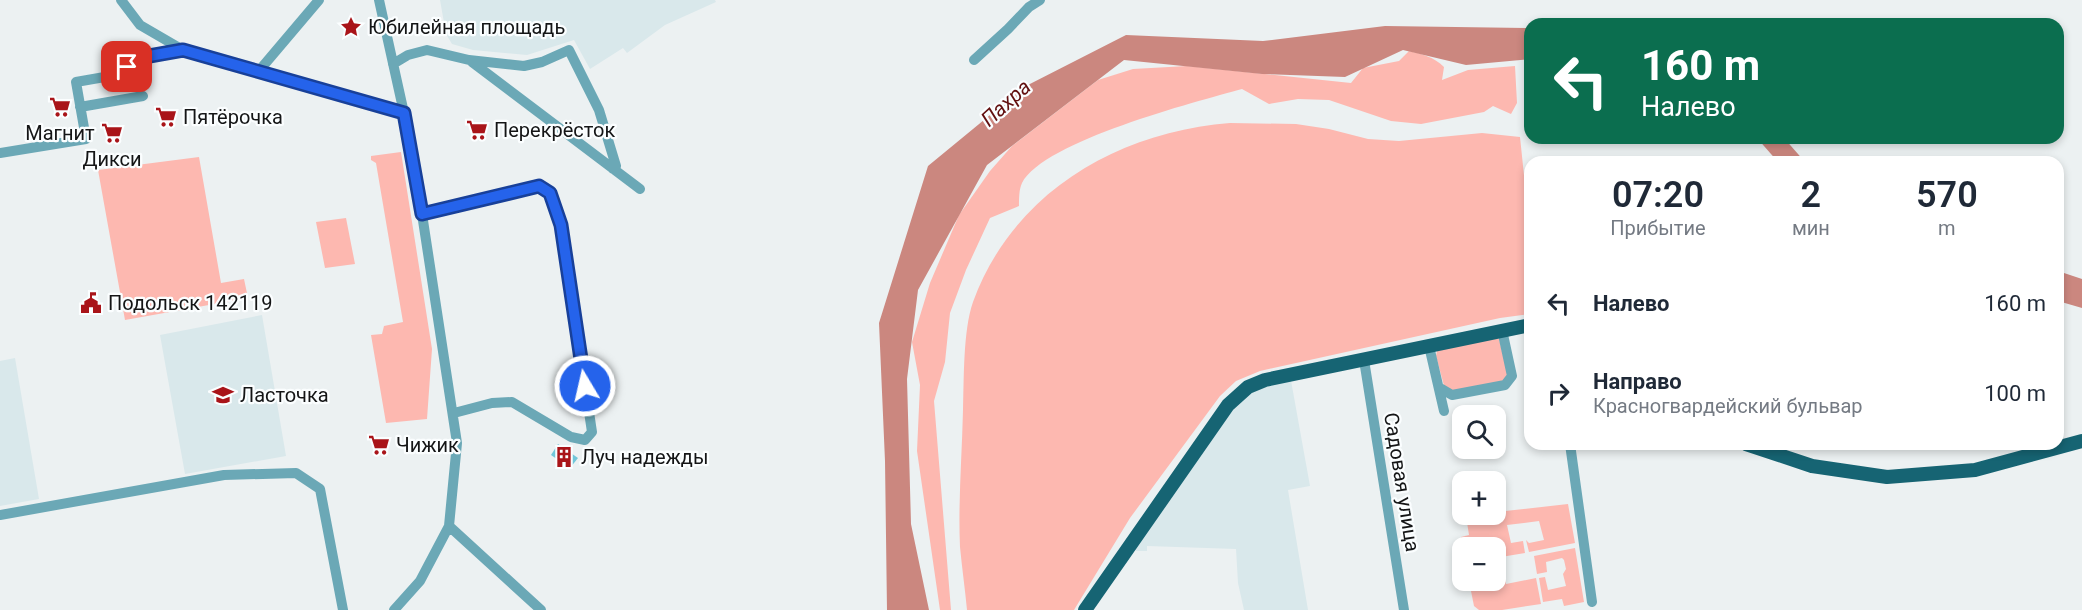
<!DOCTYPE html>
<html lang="ru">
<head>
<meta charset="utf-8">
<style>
  :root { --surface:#fff; --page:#f6f6f7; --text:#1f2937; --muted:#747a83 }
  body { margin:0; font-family:Roboto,sans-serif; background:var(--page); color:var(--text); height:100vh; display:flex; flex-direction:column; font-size:22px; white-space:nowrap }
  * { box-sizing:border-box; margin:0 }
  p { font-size:20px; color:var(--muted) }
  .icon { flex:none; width:33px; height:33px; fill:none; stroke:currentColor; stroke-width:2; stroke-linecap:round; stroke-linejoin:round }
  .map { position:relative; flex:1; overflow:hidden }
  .sheet { position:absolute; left:1524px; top:156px; width:540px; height:294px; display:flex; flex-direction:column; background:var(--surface); border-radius:18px; box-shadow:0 3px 9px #0003 }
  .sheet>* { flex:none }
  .top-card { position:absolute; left:1524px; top:18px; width:540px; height:126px; border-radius:18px; box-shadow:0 3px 9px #0003; background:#0b6e4f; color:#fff; overflow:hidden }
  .fabs { position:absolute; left:1452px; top:405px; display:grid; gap:12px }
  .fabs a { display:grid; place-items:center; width:54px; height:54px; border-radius:12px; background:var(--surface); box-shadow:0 3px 9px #0003; font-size:30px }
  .pin { position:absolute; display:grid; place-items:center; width:51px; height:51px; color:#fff; margin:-26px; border-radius:12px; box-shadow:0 3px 9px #0006 }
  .me { position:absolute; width:66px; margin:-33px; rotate:351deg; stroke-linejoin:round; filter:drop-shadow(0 0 4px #0008) }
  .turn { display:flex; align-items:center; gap:21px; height:126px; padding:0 18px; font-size:27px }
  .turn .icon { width:78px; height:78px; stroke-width:2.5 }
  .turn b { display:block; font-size:42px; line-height:51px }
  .eta { display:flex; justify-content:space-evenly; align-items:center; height:102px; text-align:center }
  .eta b { font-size:36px; font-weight:600; line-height:42px }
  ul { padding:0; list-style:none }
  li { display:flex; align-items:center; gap:18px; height:90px; padding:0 18px }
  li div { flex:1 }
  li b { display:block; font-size:22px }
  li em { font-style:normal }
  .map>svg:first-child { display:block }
</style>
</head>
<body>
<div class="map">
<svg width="2082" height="610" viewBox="0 0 2082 610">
  <rect width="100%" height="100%" fill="#ecf1f2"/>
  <path fill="#d9e8eb" d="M440,0H715L716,2L665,25L627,53L623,48L590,69L574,40L527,55L473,50L452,44L446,34Z
    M262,315L286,456L185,474L160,335Z
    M15,358L39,499L0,506V361Z
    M1290,375L1310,486L1288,490L1308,610H1244L1238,583L1236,549L1147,546V551H1136V543L1238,394Z"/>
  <path fill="#fdb8b0" d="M1409,51C1422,54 1434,57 1444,67L1442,80L1468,70L1515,66L1517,103L1511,114L1493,106L1484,112L1421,124L1391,121L1329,100L1298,99L1269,104L1242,89C1195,102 1044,141 1022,183C1019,189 1019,199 1019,206L990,218L966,270L950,313L945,362L934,401L951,610H940L917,451L920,385L912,342L930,283L959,215L990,171L1012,146L1098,80L1133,69L1187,66L1351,83L1363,68L1399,61Z
    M1230,123L1296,124L1329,129L1368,139L1399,141L1482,133L1520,137L1530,233V314L1500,318L1260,371L1236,381L1220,396L1130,518L1074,610H967C965,589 962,568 960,547C958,502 962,455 963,410C964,380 963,330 973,302C1013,192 1118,132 1230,123Z
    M401,152L432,349L427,419L386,423L371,335L382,334L384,326L403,322L376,163L371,160V156Z
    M199,157L221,283L244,279L248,298L125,320L98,170Z
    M346,218L355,264L325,268L316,222Z
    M1493,337L1499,339L1509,380L1446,393L1436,356L1437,351Z
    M1568,504L1575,543L1529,552L1526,540L1529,543L1544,540L1539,521L1507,525L1511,543L1523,541L1525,553L1501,557L1506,584L1536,578L1541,604L1502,610H1479L1474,606L1469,581L1496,580V548L1463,547L1461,537L1469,535L1466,516L1496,514V512Z
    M1575,548L1584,602L1564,606L1562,599L1543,602L1539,578L1545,577L1548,590L1566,586L1563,574L1566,569L1564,560L1562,558L1546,562L1547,572L1537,574L1534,556Z"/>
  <path fill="#cb877f" d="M1385,26L1530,28V59L1466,65L1403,50L1345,77L1262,74L1124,60L987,165L918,290L907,379L911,524L929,610H887L885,461L879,323L928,166L1024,87L1126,35L1263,41Z
    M1757,138H1784L1805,162H1778Z
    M2058,271L2082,279V308L2058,301Z"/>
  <path fill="#71c6d9" d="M558,444L578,458L570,468L551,455Z"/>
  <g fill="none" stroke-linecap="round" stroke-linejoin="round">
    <path stroke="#6ba8b6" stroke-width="10" d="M121,0L140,25L183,50L404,113
      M379,0L404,113L422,214L457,443L449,526L420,581L394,610
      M974,60L1008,29L1029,7L1040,0
      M472,62L640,189
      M393,64L408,55L427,50L469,60L524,66L542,62L569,50L599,110L616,166L613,169
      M258,72L319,0
      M80,107L143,96
      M0,153L86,139L76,82L116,75L138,58L183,50
      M422,214L539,186L550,193L561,225L592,432L585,440L571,437L512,402L492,403L454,413
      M1429,346L1444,411
      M1364,360L1404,610
      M1440,388L1452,395L1505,385L1512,376L1502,330
      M1570,444L1592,602
      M0,515L224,475L296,473L320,489L343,610
      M449,526L541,610"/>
    <path stroke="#166473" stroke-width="14" d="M1746,444L1812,466L1887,477L1975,470L2082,441
      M1085,610L1228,405L1248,387L1265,380L1530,325"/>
  </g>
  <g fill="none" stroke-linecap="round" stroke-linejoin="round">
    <defs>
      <path id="route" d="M127,67L138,58L183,50L404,113L422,214L539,186L550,193L561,225L585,386"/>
    </defs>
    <use href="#route" stroke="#184099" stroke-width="15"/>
    <use href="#route" stroke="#2563eb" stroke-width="10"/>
  </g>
  <defs>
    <symbol id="sight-bare" viewBox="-9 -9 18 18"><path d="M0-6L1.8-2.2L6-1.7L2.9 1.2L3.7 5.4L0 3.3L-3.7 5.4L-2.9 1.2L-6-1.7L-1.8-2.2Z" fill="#a91419" stroke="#fbfeff" stroke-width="2.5" paint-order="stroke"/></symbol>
    <symbol id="supermarket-bare" viewBox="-9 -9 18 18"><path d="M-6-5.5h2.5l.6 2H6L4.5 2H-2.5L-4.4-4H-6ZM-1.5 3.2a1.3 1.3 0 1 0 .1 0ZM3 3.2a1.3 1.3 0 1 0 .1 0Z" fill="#a91419" stroke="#fbfeff" stroke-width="2.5" paint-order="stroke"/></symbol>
    <symbol id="civic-bare" viewBox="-9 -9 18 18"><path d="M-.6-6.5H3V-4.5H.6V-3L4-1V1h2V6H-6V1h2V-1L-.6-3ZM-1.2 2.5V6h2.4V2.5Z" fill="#a91419" stroke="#fbfeff" stroke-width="2.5" paint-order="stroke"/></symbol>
    <symbol id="school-bare" viewBox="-9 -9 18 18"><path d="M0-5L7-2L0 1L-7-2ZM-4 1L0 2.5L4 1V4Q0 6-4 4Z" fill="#a91419" stroke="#fbfeff" stroke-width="2.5" paint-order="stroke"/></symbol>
    <symbol id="building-bare" viewBox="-9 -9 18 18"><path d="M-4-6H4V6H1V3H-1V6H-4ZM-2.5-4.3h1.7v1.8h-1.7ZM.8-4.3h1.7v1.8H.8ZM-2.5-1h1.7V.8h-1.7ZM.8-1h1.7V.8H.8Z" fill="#a91419" stroke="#fbfeff" stroke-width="2.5" paint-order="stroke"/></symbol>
  </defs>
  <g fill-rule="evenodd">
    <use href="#sight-bare" x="336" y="12" width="30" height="30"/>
    <use href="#supermarket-bare" x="45" y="92" width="30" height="30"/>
    <use href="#supermarket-bare" x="151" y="102" width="30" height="30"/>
    <use href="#supermarket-bare" x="462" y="115" width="30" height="30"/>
    <use href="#supermarket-bare" x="97" y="118" width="30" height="30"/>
    <use href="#civic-bare" x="76" y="288" width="30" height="30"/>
    <use href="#school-bare" x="208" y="380" width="30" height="30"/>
    <use href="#supermarket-bare" x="364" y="430" width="30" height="30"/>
    <use href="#building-bare" x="549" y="442" width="30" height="30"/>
  </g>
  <g text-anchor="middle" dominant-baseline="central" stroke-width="4.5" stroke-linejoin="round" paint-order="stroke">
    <g font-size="20" fill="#141516" stroke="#fbfeff" text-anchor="start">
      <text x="368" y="27">Юбилейная площадь</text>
      <text x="183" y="117">Пятёрочка</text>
      <text x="494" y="130">Перекрёсток</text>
      <text x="60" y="133" text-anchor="middle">Магнит</text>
      <text x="112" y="159" text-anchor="middle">Дикси</text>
      <text x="108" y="303">Подольск 142119</text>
      <text x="240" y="395">Ласточка</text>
      <text x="396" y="445">Чижик</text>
      <text x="581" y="457">Луч надежды</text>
    </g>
    <g font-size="20" fill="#141516" stroke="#fbfeff">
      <text transform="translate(1402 482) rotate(81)">Садовая улица</text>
    </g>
    <g font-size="21" font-style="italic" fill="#620f0f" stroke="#fbfeff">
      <text transform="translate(1006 103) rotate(-42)">Пахра</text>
    </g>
  </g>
</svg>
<div class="fabs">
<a><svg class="icon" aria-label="search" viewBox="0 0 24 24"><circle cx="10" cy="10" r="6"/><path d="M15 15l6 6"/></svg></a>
<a>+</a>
<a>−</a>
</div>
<div class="pin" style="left:127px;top:67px;background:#d93025"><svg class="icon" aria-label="arrive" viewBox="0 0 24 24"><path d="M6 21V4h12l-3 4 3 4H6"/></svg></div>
<svg class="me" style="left:585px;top:386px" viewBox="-20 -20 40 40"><circle r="17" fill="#2563eb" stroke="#fff" stroke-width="3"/><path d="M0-11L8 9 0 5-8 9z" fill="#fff"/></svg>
<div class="top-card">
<div class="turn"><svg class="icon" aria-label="left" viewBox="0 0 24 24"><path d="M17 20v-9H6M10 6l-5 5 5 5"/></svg><div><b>160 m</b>Налево</div></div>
</div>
<section class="sheet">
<div class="eta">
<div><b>07:20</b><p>Прибытие</p></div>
<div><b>2</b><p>мин</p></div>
<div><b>570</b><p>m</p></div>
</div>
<ul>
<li><svg class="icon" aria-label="left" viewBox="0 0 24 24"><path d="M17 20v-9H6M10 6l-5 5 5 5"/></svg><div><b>Налево</b></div><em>160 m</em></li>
<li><svg class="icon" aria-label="right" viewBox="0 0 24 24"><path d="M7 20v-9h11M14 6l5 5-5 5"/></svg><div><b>Направо</b><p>Красногвардейский бульвар</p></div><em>100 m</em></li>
</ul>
</section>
</div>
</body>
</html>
